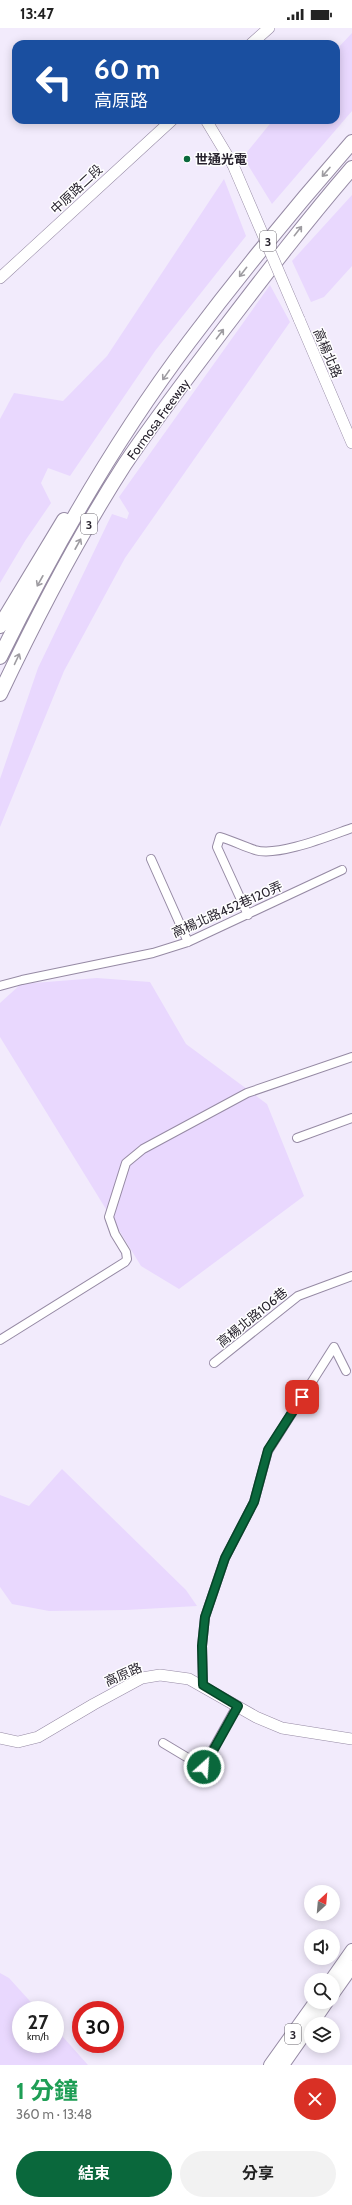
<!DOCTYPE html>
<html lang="zh-TW">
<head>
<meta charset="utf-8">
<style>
  :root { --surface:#fff; --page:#f2f2f2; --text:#222; --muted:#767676; --accent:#0a683c }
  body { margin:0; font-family:Cabin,"Noto Sans TC",sans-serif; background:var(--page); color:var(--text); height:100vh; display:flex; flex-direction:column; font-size:15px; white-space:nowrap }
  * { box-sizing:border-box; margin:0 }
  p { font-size:13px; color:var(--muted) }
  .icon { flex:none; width:22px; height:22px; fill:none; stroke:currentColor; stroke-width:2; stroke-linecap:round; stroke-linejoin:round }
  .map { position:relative; height:2037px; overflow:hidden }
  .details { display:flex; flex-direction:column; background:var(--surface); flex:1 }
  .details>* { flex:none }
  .top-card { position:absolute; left:12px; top:12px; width:328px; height:84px; border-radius:12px; box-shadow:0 2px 10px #0003; background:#1a4fa0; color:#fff; overflow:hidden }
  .needle { width:26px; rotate:26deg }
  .tools { position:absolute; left:304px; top:1857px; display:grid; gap:8px }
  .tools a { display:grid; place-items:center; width:36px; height:36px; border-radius:50%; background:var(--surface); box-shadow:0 2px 10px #0003; font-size:20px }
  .speed { position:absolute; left:12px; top:1973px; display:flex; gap:8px; font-size:20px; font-weight:700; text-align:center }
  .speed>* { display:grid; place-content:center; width:52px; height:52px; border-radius:50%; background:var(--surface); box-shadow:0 2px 10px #0003; line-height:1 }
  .speed small { font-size:10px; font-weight:400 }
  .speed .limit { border:6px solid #d22; background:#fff; color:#111 }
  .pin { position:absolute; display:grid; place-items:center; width:34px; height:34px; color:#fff; margin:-17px; border-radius:8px; box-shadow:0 2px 6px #0006 }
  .me { position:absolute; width:44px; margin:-22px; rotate:26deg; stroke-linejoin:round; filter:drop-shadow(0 0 3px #0008) }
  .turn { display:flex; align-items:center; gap:14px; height:84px; padding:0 16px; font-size:18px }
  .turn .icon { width:52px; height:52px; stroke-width:2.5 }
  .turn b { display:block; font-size:28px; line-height:34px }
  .round { display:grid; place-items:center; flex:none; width:42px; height:42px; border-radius:21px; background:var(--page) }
  .summary { display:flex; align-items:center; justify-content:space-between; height:68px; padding:0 16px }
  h1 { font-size:24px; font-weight:700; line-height:30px; color:#1e9e55 }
  .button { display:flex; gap:8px; margin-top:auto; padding:8px 16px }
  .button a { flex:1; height:46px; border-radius:24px; background:var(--accent); color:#fff; font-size:16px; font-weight:700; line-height:46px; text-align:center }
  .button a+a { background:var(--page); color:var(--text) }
  .status { display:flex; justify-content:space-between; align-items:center; height:28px; padding:0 20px; background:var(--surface); direction:ltr }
  .status svg { height:11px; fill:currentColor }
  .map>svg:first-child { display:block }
</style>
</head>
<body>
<div class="status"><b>13:47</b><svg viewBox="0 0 49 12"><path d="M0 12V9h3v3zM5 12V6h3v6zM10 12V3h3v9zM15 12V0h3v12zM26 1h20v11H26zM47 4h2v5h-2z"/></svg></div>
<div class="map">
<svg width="352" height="2037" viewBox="0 0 352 2037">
  <rect width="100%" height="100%" fill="#f2ebfc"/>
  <path fill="#e9d8fe" d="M352,5V83L272,176L243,129L273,92H336V22Z
    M224,151L246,208L155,323L70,448L48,440L41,455L51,475L25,513L0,555V391L14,365L63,373L107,328Z
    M352,167V238L324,269L311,274L292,233Z
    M270,257L290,294L125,530L64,643L0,799V751L38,640L112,486L127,491L129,485L119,469Z
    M97,950L150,954L186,1016L267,1076L304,1168L179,1261L141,1238L0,1009V975L21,956Z
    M62,1441L186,1562L197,1578L126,1582L49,1583L12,1576L0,1559V1467L29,1478Z
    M0,1945L9,1950L38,1982H21V2016H55V2000L88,2037H0Z"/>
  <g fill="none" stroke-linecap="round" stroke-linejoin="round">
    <defs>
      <path id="street" d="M151,831L188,914
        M248,887L217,819L220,809C233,813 243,818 255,822C278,829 329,808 352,800
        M0,958L22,952L153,925L188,914L342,842
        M297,1110L352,1090
        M0,1312L125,1234L127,1231L126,1224L115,1206L109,1189L126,1135L143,1121L247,1065L352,1029
        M214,1335L298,1268L352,1248
        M203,1657L202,1618L205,1589L225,1530L254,1474L268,1423L334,1319L346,1343
        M163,1715L203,1739L237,1678"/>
      <path id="secondary" d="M251,16L269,0
        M206,92L233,137
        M0,250L172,92
        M299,291L352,415
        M0,1710L18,1714L38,1709L94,1676L142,1650L160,1647L189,1651L256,1689L282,1700L352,1711"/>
      <path id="primary" d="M331,1952L352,1922
        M333,1966L352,1939
        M312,1996L327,1974
        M270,2037L315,1974
        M283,2037L311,1997"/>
      <path id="highway" d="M0,598L64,492
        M0,629C52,523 118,408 189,314C241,245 295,179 352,114
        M0,666C37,588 78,509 125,436C156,390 190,346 223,302C265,247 307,192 352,140"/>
    </defs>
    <use href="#street" stroke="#968aa4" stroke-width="10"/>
    <use href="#secondary" stroke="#968aa4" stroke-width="12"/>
    <use href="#primary" stroke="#968aa4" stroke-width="14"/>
    <use href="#highway" stroke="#968aa4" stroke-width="16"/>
    <use href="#street" stroke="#fff" stroke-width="8"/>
    <use href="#secondary" stroke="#fff" stroke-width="11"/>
    <use href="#primary" stroke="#fff" stroke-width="12"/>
    <use href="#highway" stroke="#fff" stroke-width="14"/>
    <defs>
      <path id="secondary-bridge" d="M233,137L299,291"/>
    </defs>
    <use href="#secondary-bridge" stroke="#968aa4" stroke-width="12" stroke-linecap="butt"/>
    <use href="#secondary-bridge" stroke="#fff" stroke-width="11"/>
  </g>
  <defs><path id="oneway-shaft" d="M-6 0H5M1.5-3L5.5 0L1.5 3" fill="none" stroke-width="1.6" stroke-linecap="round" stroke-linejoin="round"/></defs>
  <g stroke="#9e9ca1">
    <use href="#oneway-shaft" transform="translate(326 144) rotate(131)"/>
    <use href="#oneway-shaft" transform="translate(298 203) rotate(-52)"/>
    <use href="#oneway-shaft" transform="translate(243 244) rotate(128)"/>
    <use href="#oneway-shaft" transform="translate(220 306) rotate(-53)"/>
    <use href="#oneway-shaft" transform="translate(166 347) rotate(125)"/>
    <use href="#oneway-shaft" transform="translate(78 516) rotate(-61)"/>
    <use href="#oneway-shaft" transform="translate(40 553) rotate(119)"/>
    <use href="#oneway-shaft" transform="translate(17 631) rotate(-65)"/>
  </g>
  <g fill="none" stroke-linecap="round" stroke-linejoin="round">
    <defs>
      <path id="route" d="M204,1739L238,1678L203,1657L202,1618L205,1589L225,1530L254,1474L268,1422L302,1369"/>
    </defs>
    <use href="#route" stroke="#064427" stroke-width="10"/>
    <use href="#route" stroke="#0a683c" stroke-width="7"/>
  </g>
  <circle fill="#0a683c" stroke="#fff" stroke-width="1.5" cx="187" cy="131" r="4"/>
  <g text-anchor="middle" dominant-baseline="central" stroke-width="3" stroke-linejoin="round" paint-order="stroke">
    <g fill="#fff" stroke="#68656d" stroke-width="1">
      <rect x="260" y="203" width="16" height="20" rx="3"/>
      <rect x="81" y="486" width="16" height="20" rx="3"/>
      <rect x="285" y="1996" width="16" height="20" rx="3"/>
    </g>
    <g font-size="12" font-weight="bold" fill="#28232e">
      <text x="268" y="213">3</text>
      <text x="89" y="496">3</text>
      <text x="293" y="2006">3</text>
    </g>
    <g font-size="13" font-weight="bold" fill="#28232e" stroke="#fff" text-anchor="start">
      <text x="195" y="131">世通光電</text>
    </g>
    <g font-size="13" fill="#28232e" stroke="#fff">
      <text transform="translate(76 161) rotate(-43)">中原路二段</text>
      <text transform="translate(328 325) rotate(67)">高楊北路</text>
      <text transform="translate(158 391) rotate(-54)">Formosa Freeway</text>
      <text transform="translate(227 881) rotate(-24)">高楊北路452巷120弄</text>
      <text transform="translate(252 1289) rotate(-39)">高楊北路106巷</text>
      <text transform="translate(123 1646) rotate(-24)">高原路</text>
    </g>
  </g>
</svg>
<div class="tools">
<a><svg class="needle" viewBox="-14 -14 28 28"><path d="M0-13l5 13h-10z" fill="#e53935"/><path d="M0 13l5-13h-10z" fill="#767676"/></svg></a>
<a><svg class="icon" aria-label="sound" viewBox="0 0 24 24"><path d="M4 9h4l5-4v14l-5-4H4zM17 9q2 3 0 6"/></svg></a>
<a><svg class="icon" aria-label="search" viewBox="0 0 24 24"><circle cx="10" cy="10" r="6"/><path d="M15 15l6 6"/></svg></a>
<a><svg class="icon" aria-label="layers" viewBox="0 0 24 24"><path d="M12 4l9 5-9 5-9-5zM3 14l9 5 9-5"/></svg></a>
</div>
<div class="speed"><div>27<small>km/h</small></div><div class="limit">30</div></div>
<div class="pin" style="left:302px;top:1369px;background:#d93025"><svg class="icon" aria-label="arrive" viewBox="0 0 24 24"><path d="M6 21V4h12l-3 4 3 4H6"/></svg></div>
<svg class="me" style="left:204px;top:1739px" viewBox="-20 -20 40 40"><circle r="17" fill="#0a683c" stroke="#fff" stroke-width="3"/><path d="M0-11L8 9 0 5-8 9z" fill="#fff"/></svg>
<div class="top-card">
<div class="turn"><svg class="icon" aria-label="left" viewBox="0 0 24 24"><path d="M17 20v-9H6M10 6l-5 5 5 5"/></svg><div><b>60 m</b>高原路</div></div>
</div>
</div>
<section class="details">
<div class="summary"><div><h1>1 分鐘</h1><p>360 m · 13:48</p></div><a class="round" style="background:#d93025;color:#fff"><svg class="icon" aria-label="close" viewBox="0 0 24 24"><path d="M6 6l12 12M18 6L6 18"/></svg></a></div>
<div class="button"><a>結束</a><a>分享</a></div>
</section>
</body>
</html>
